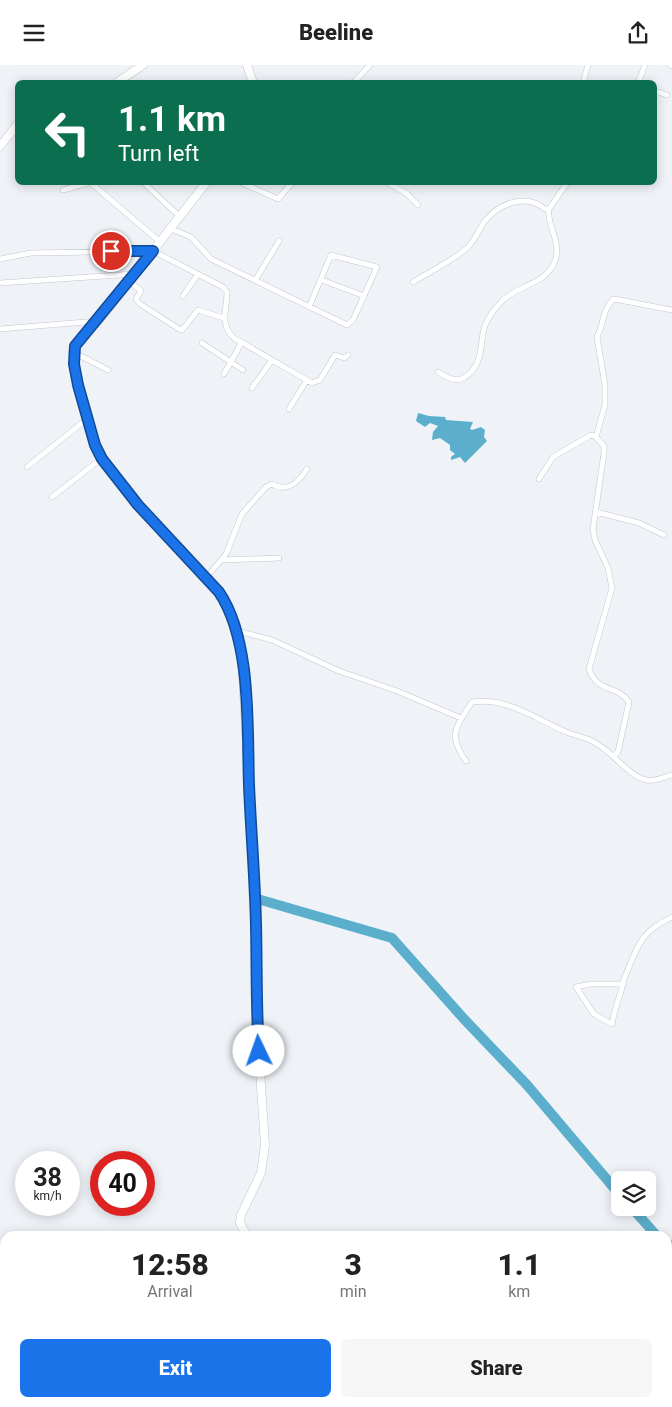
<!DOCTYPE html>
<html lang="en">
<head>
<meta charset="utf-8">
<style>
  :root { --surface:#fff; --page:#f6f6f6; --text:#222; --muted:#767676; --accent:#1a73e8 }
  body { margin:0; font-family:Roboto,sans-serif; background:var(--page); color:var(--text); height:100vh; display:flex; flex-direction:column; font-size:19px; white-space:nowrap }
  * { box-sizing:border-box; margin:0 }
  p { font-size:16px; color:var(--muted) }
  .icon { flex:none; width:28px; height:28px; fill:none; stroke:currentColor; stroke-width:2; stroke-linecap:round; stroke-linejoin:round }
  .map { position:relative; flex:1; overflow:hidden }
  .details { position:absolute; left:0px; top:1166px; width:672px; height:176px; display:flex; flex-direction:column; background:var(--surface); border-radius:15px 15px 0 0; box-shadow:0 2px 12px #0003 }
  .details>* { flex:none }
  .top-card { position:absolute; left:15px; top:15px; width:642px; height:105px; border-radius:8px; box-shadow:0 2px 12px #0003; background:#0b6e4f; color:#fff; overflow:hidden }
  .fabs { position:absolute; left:611px; top:1106px; display:grid; gap:10px }
  .fabs a { display:grid; place-items:center; width:45px; height:45px; border-radius:8px; background:var(--surface); box-shadow:0 2px 12px #0003; font-size:25px }
  .speed { position:absolute; left:15px; top:1086px; display:flex; gap:10px; font-size:25px; font-weight:700; text-align:center }
  .speed>* { display:grid; place-content:center; width:65px; height:65px; border-radius:50%; background:var(--surface); box-shadow:0 2px 12px #0003; line-height:1 }
  .speed small { font-size:12px; font-weight:400 }
  .speed .limit { border:8px solid #d22; background:#fff; color:#111 }
  .pin { position:absolute; display:grid; place-items:center; width:42px; height:42px; color:#fff; margin:-21px; border:2px solid #fff; border-radius:50%; box-shadow:0 1px 5px #0007 }
  .me { position:absolute; width:55px; margin:-28px; rotate:357deg; stroke-linejoin:round; filter:drop-shadow(0 0 4px #0008) }
  .turn { display:flex; align-items:center; gap:18px; height:105px; padding:0 20px; font-size:22px }
  .turn .icon { width:65px; height:65px; stroke-width:2.5 }
  .turn b { display:block; font-size:35px; line-height:42px }
  .eta { display:flex; justify-content:space-evenly; align-items:center; height:85px; text-align:center }
  .eta b { font-size:30px; font-weight:800; line-height:35px }
  .button { display:flex; gap:10px; margin-top:auto; padding:10px 20px }
  .button a { flex:1; height:58px; border-radius:8px; background:var(--accent); color:#fff; font-size:20px; font-weight:800; line-height:58px; text-align:center }
  .button a+a { background:var(--page); color:var(--text) }
  header { display:flex; justify-content:space-between; align-items:center; height:65px; padding:0 20px; background:var(--surface); font-size:22px; font-weight:800 }
  .map>svg:first-child { display:block }
</style>
</head>
<body>
<header><svg class="icon" aria-label="menu" viewBox="0 0 24 24"><path d="M4 6h16M4 12h16M4 18h16"/></svg>Beeline<svg class="icon" aria-label="share" viewBox="0 0 24 24"><path d="M12 15V3M7 8l5-5 5 5M5 13v7h14v-7"/></svg></header>
<div class="map">
<svg width="672" height="1342" viewBox="0 0 672 1342">
  <rect width="100%" height="100%" fill="#eff3f8"/>
  <path fill="#5cafcc" d="M418,348L429,351L445,352L446,355L473,357L470,364L472,365L481,362L485,365L484,372L487,376L465,398L460,392L451,395V392L455,389L450,385V380L440,373L432,375L433,367L438,361L430,358L425,362L416,356Z"/>
  <g fill="none" stroke-linecap="round" stroke-linejoin="round">
    <path stroke="#5cafcc" stroke-width="10" d="M261,835L392,873L464,954L527,1020L620,1130
      M631,1142L657,1171
      M668,1179L672,1183
      M0,1215L5,1233
      M20,1342L23,1338"/>
    <defs>
      <path id="street" d="M670,0L672,1
        M353,18L370,0
        M583,18L588,0
        M638,18L645,0
        M655,26L667,30
        M91,118L159,176
        M144,118L179,151
        M242,118L278,134L292,118
        M388,118L406,128L418,140
        M63,125L88,118
        M169,163L191,172L211,194L347,260L353,255L377,202L331,190L309,242
        M105,169L124,185
        M0,194L31,188L153,186L223,222L227,227C227,245 219,259 234,273L312,318L320,315L335,290L344,293L348,290
        M256,214L279,176
        M322,215L364,231
        M129,216L141,226L136,234L140,239L179,264L182,265L198,245L224,253
        M413,217C428,208 457,193 468,182C475,175 479,164 485,156C499,138 527,128 545,144H549
        M0,218L134,209
        M183,231L198,209
        M0,264L98,256
        M202,278L243,305
        M73,287L108,305
        M438,307C450,314 459,320 471,307C481,297 481,281 483,268C485,256 494,244 502,236C519,219 546,220 555,196C562,175 546,161 549,144L567,118
        M224,309L242,277
        M252,323L272,295
        M289,344L307,315
        M27,402L87,354
        M539,414L553,392L591,370L596,372
        M52,432L102,393
        M596,447L639,458L664,470
        M222,495L279,493
        M206,513L226,489L242,449L266,422L272,419C287,428 298,418 307,404
        M238,566L272,575L339,606L397,626L461,653
        M613,691L618,687L629,637C618,620 597,628 589,604L612,523L608,503L595,475L593,464L604,388V381L596,372L605,340V320L597,272C604,259 602,244 614,234L672,245
        M466,696C447,670 456,662 472,637C509,632 536,655 569,668C583,673 590,673 603,683C616,692 630,711 646,715C654,717 664,712 672,710
        M623,919H591L576,922L594,949L612,959C614,944 621,930 624,914C638,882 638,868 672,852
        M668,1284L672,1286
        M0,1303L5,1302
        M668,1328H670L669,1342
        M580,1338V1342
        M405,1342L411,1338
        M629,1342L630,1339L635,1342"/>
      <path id="secondary" d="M247,0L253,18
        M116,18L143,0
        M0,81L18,59
        M206,118L98,256L75,281L73,287L78,320L95,380L102,393L138,440L219,527L229,542L235,557L242,590L256,860V947L265,1080L261,1108L241,1150L240,1158L247,1171
        M394,1338L397,1342"/>
    </defs>
    <use href="#street" stroke="#c2c6ca" stroke-width="6"/>
    <use href="#secondary" stroke="#c2c6ca" stroke-width="9"/>
    <use href="#street" stroke="#fff" stroke-width="5"/>
    <use href="#secondary" stroke="#fff" stroke-width="8"/>
  </g>
  <g fill="none" stroke-linecap="round" stroke-linejoin="round">
    <defs>
      <path id="route" d="M111,186H153L75,281L74,299L78,320L95,380L102,394L138,440L219,527C252,576 247,662 249,720C251,767 255,813 256,860C257,902 256,944 259,986"/>
    </defs>
    <use href="#route" stroke="#114b97" stroke-width="12"/>
    <use href="#route" stroke="#1a73e8" stroke-width="9"/>
  </g>
</svg>
<div class="fabs">
<a><svg class="icon" aria-label="layers" viewBox="0 0 24 24"><path d="M12 4l9 5-9 5-9-5zM3 14l9 5 9-5"/></svg></a>
</div>
<div class="speed"><div>38<small>km/h</small></div><div class="limit">40</div></div>
<div class="pin" style="left:111px;top:186px;background:#d93025"><svg class="icon" aria-label="arrive" viewBox="0 0 24 24"><path d="M6 21V4h12l-3 4 3 4H6"/></svg></div>
<svg class="me" style="left:259px;top:986px" viewBox="-20 -20 40 40"><circle r="19" fill="#fff"/><path d="M0-13L10 11 0 6-10 11z" fill="#1a73e8"/></svg>
<div class="top-card">
<div class="turn"><svg class="icon" aria-label="left" viewBox="0 0 24 24"><path d="M17 20v-9H6M10 6l-5 5 5 5"/></svg><div><b>1.1 km</b>Turn left</div></div>
</div>
<section class="details">
<div class="eta">
<div><b>12:58</b><p>Arrival</p></div>
<div><b>3</b><p>min</p></div>
<div><b>1.1</b><p>km</p></div>
</div>
<div class="button"><a>Exit</a><a>Share</a></div>
</section>
</div>
</body>
</html>
